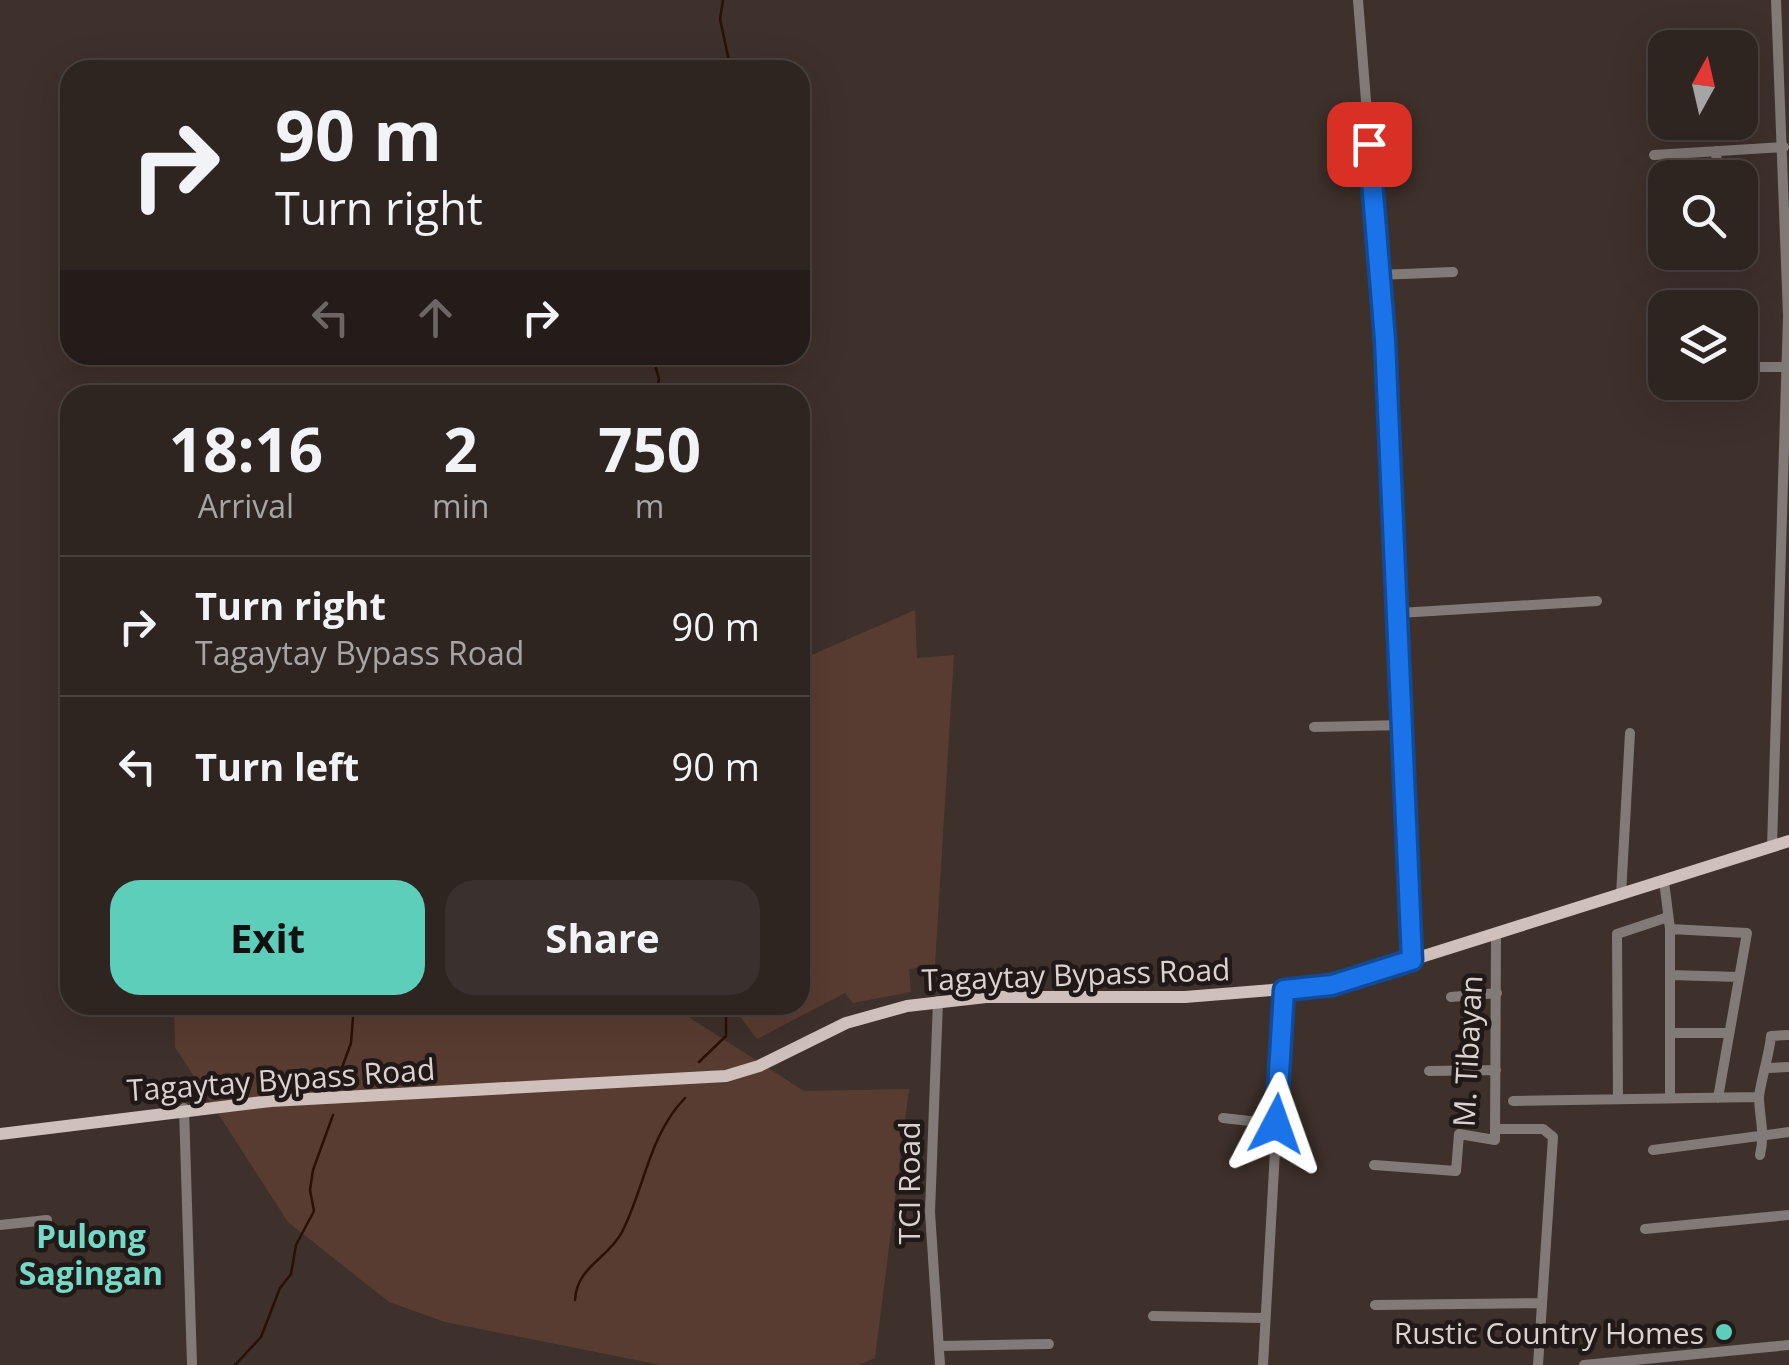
<!DOCTYPE html>
<html lang="en">
<head>
<meta charset="utf-8">
<style>
  :root { --surface:#2e2420; --page:#3a302d; --text:#f1f3f6; --muted:#a7a4a5; --line:#49413e; --accent:#5cceba }
  body { margin:0; font-family:"Open Sans",sans-serif; background:var(--page); color:var(--text); height:100vh; display:flex; flex-direction:column; font-size:38px; white-space:nowrap }
  * { box-sizing:border-box; margin:0 }
  p { font-size:32px; color:var(--muted) }
  .icon { flex:none; width:55px; height:55px; fill:none; stroke:currentColor; stroke-width:2; stroke-linecap:round; stroke-linejoin:round }
  .map { position:relative; flex:1; overflow:hidden }
  .sheet { position:absolute; left:60px; top:385px; width:750px; height:630px; display:flex; flex-direction:column; background:var(--surface); border-radius:30px; box-shadow:0 10px 40px #0002,0 0 0 2px var(--line) }
  .sheet>* { flex:none }
  .banner { position:absolute; left:60px; top:60px; width:750px; height:305px; border-radius:30px; box-shadow:0 10px 40px #0002,0 0 0 2px var(--line); background:#2e2420; color:var(--text); overflow:hidden }
  .needle { width:65px; rotate:8deg }
  .controls { position:absolute; left:1648px; top:30px; display:grid; gap:20px }
  .controls a { display:grid; place-items:center; width:110px; height:110px; border-radius:20px; background:var(--surface); box-shadow:0 10px 40px #0002,0 0 0 2px var(--line); font-size:50px }
  .pin { position:absolute; display:grid; place-items:center; width:85px; height:85px; color:#fff; margin:-42px; border-radius:20px; box-shadow:0 5px 15px #0006 }
  .me { position:absolute; width:110px; margin:-55px; rotate:4deg; stroke-linejoin:round; filter:drop-shadow(0 0 8px #0008) }
  .turn { display:flex; align-items:center; gap:35px; height:210px; padding:0 50px; font-size:45px }
  .turn .icon { width:130px; height:130px; stroke-width:2.5 }
  .turn b { display:block; font-size:70px; line-height:85px }
  .lanes { display:flex; align-items:center; height:95px; padding:0 50px; background:#0003; justify-content:center; gap:50px; direction:ltr }
  .lanes .off { opacity:.35 }
  .eta { display:flex; justify-content:space-evenly; align-items:center; height:170px; text-align:center }
  .eta b { font-size:60px; font-weight:700; line-height:70px }
  .primary-button { display:flex; gap:20px; margin-top:auto; padding:20px 50px }
  .primary-button a { flex:1; height:115px; border-radius:30px; background:var(--accent); color:#111; font-size:40px; font-weight:700; line-height:115px; text-align:center }
  .primary-button a+a { background:var(--page); color:var(--text) }
  ul { padding:0; list-style:none }
  li { display:flex; align-items:center; gap:30px; height:140px; padding:0 50px; border-top:2px solid var(--line) }
  li div { flex:1 }
  li b { display:block; font-size:38px }
  li em { font-style:normal }
  .map>svg:first-child { display:block }
</style>
</head>
<body>
<div class="map">
<svg width="1789" height="1365" viewBox="0 0 1789 1365">
  <rect width="100%" height="100%" fill="#3e302a"/>
  <path fill="#593c31" d="M915,610L917,658L954,655L935,965L909,969L911,992L853,1003L845,993L757,1039L731,1005H800V660Z
    M174,1005H670L804,1091L909,1089L875,1358L859,1365H661L445,1322L389,1302L288,1222L175,1047Z"/>
  <g fill="none" stroke-linecap="round" stroke-linejoin="round">
    <path stroke="#2b1007" stroke-width="2.5" d="M723,0L720,19L731,70
      M652,355L659,379L656,395
      M699,1062L726,1036V1017L716,1005
      M337,1081L351,1043L354,1005
      M575,1300C577,1266 608,1259 622,1232C645,1187 649,1135 685,1098
      M235,1365L261,1337L280,1288L291,1274L296,1245L314,1211L310,1190L313,1170L333,1115"/>
    <path stroke="#827a77" stroke-width="10" d="M1358,0L1385,340L1413,961
      M1716,151L1718,178
      M1654,155L1784,147
      M1378,275L1453,272
      M1740,367H1788
      M1399,613L1597,601
      M1314,727L1405,725
      M1772,847L1788,316L1776,0
      M1664,881L1670,929V1098
      M1621,895L1630,733
      M1670,929L1747,933L1718,1098
      M1670,975L1739,977
      M1451,997L1497,993
      M938,1001L930,1212L940,1365
      M1671,1033H1729
      M1768,1068L1789,1067
      M1429,1071L1496,1070
      M1618,1099L1617,934L1668,917
      M1513,1101L1758,1097
      M184,1108L192,1365
      M1223,1118L1276,1124
      M1495,1129H1543L1553,1137L1538,1365
      M1653,1150L1789,1132
      M1760,1155C1765,1133 1760,1120 1759,1099C1758,1091 1770,1052 1771,1036L1789,1035
      M1374,1165L1456,1171L1459,1134L1495,1140L1496,934
      M0,1225L47,1220
      M1645,1229L1789,1215
      M1375,1305L1541,1303
      M1153,1316L1263,1318
      M939,1346L1049,1344
      M1263,1365L1284,991
      M1584,1365L1789,1345"/>
    <path stroke="#d0c0bb" stroke-width="12" d="M0,1134L271,1101L726,1076L759,1066L846,1023L907,1006L986,997H1185L1332,985L1789,841"/>
  </g>
  <g fill="none" stroke-linecap="round" stroke-linejoin="round">
    <defs>
      <path id="route" d="M1276,1124L1284,990L1332,985L1412,960L1385,340L1369,144"/>
    </defs>
    <use href="#route" stroke="#114b97" stroke-width="25"/>
    <use href="#route" stroke="#1a73e8" stroke-width="18"/>
  </g>
  <circle fill="#5cceba" stroke="#201917" stroke-width="4" cx="1724" cy="1332" r="10"/>
  <g text-anchor="middle" dominant-baseline="central" stroke-width="9" stroke-linejoin="round" paint-order="stroke">
    <g font-size="30" fill="#dbd2ce" stroke="#201917">
      <text transform="translate(1076 974) rotate(-2)">Tagaytay Bypass Road</text>
      <text transform="translate(1467 1051) rotate(-87)">M. Tibayan</text>
      <text transform="translate(281 1079) rotate(-4)">Tagaytay Bypass Road</text>
      <text transform="translate(908 1183) rotate(-90)">TCI Road</text>
    </g>
    <g font-size="30" fill="#dbd2ce" stroke="#201917" text-anchor="end">
      <text x="1704" y="1332">Rustic Country Homes</text>
    </g>
    <g font-size="32" font-weight="bold" fill="#74d9c6" stroke="#201917">
      <text x="91" y="1235">Pulong<tspan x="91" dy="37">Sagingan</tspan></text>
    </g>
  </g>
</svg>
<div class="controls">
<a><svg class="needle" viewBox="-14 -14 28 28"><path d="M0-13l5 13h-10z" fill="#e53935"/><path d="M0 13l5-13h-10z" fill="#a7a4a5"/></svg></a>
<a><svg class="icon" aria-label="search" viewBox="0 0 24 24"><circle cx="10" cy="10" r="6"/><path d="M15 15l6 6"/></svg></a>
<a><svg class="icon" aria-label="layers" viewBox="0 0 24 24"><path d="M12 4l9 5-9 5-9-5zM3 14l9 5 9-5"/></svg></a>
</div>
<div class="pin" style="left:1369px;top:144px;background:#d93025"><svg class="icon" aria-label="arrive" viewBox="0 0 24 24"><path d="M6 21V4h12l-3 4 3 4H6"/></svg></div>
<svg class="me" style="left:1276px;top:1124px" viewBox="-20 -20 40 40"><path d="M0-17L14 15 0 8-14 15z" fill="#1a73e8" stroke="#fff" stroke-width="4"/></svg>
<div class="banner">
<div class="turn"><svg class="icon" aria-label="right" viewBox="0 0 24 24"><path d="M7 20v-9h11M14 6l5 5-5 5"/></svg><div><b>90 m</b>Turn right</div></div>
<div class="lanes"><svg class="icon off" aria-label="left" viewBox="0 0 24 24"><path d="M17 20v-9H6M10 6l-5 5 5 5"/></svg><svg class="icon off" aria-label="ahead" viewBox="0 0 24 24"><path d="M12 20V5M6 11l6-6 6 6"/></svg><svg class="icon" aria-label="right" viewBox="0 0 24 24"><path d="M7 20v-9h11M14 6l5 5-5 5"/></svg></div>
</div>
<section class="sheet">
<div class="eta">
<div><b>18:16</b><p>Arrival</p></div>
<div><b>2</b><p>min</p></div>
<div><b>750</b><p>m</p></div>
</div>
<ul>
<li><svg class="icon" aria-label="right" viewBox="0 0 24 24"><path d="M7 20v-9h11M14 6l5 5-5 5"/></svg><div><b>Turn right</b><p>Tagaytay Bypass Road</p></div><em>90 m</em></li>
<li><svg class="icon" aria-label="left" viewBox="0 0 24 24"><path d="M17 20v-9H6M10 6l-5 5 5 5"/></svg><div><b>Turn left</b></div><em>90 m</em></li>
</ul>
<div class="primary-button"><a>Exit</a><a>Share</a></div>
</section>
</div>
</body>
</html>
